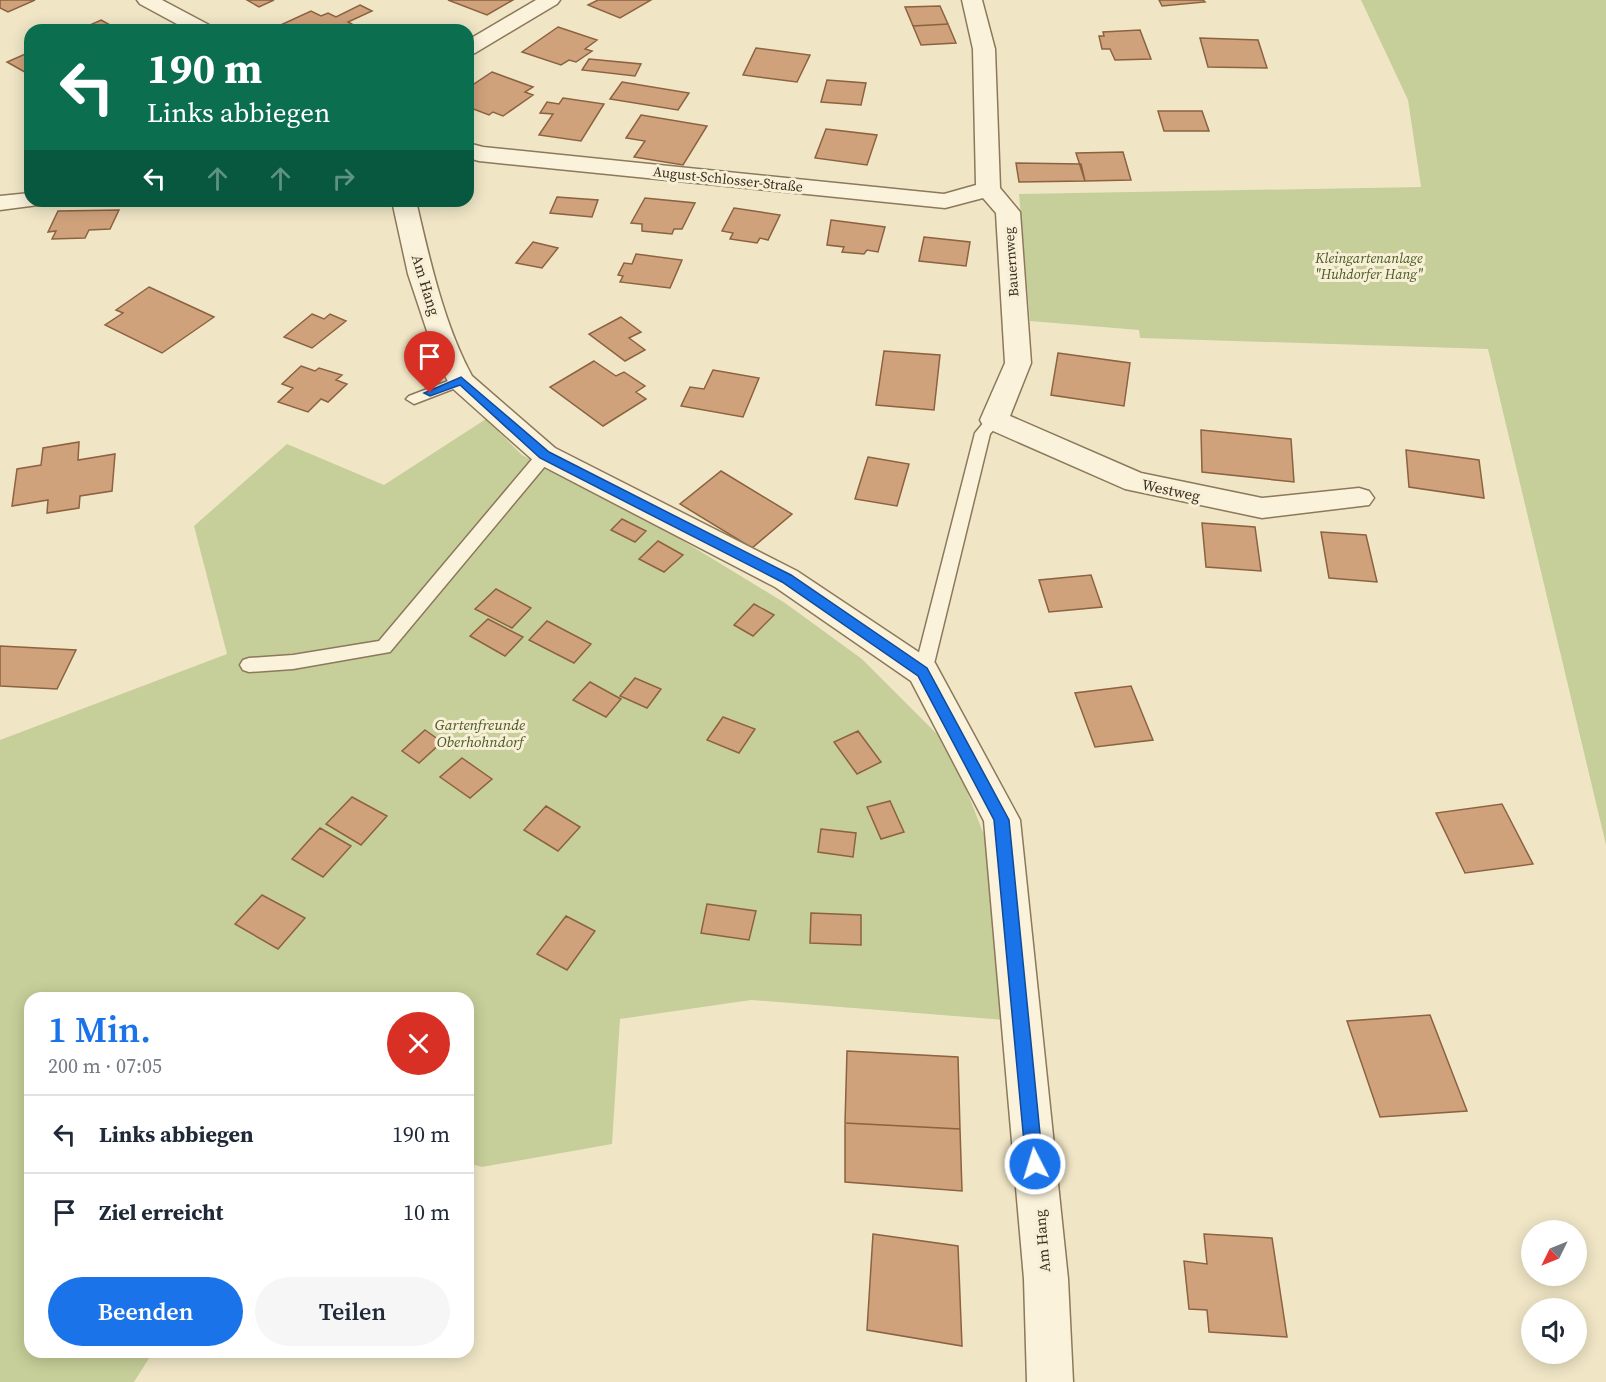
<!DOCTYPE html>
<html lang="de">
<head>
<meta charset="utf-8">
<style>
  :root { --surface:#fff; --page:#f6f6f7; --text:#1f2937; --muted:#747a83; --line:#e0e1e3; --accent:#1a73e8 }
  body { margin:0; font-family:"Source Serif 4",serif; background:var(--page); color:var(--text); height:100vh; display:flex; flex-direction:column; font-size:22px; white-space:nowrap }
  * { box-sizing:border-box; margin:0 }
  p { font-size:20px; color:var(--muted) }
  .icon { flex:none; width:33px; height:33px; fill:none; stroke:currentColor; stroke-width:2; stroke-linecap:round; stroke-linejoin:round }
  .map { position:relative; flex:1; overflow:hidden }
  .side { position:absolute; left:24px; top:992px; width:450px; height:366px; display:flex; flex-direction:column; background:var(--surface); border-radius:18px; box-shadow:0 3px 15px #0003 }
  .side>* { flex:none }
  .top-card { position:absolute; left:24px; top:24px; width:450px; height:183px; border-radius:18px; box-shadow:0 3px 15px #0003; background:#0b6e4f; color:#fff; overflow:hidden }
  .needle { width:39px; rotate:227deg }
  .fabs { position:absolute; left:1521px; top:1220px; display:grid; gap:12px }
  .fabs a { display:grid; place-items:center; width:66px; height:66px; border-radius:50%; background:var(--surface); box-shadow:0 3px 15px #0003; font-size:30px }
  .pin { position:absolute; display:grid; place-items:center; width:51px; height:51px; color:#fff; margin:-62px -26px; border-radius:50% 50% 50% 0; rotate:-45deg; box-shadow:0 0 6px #0007 }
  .pin .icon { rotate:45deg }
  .me { position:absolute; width:66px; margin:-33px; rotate:355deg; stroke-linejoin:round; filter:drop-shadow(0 0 4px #0008) }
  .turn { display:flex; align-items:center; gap:21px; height:126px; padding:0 24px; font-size:27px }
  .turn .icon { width:78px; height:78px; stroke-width:2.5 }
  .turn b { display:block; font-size:42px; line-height:51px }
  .lanes { display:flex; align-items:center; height:57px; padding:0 24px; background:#0003; justify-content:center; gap:30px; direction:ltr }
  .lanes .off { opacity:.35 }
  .round { display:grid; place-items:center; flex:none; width:63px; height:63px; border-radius:32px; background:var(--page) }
  .summary { display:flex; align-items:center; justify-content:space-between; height:102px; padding:0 24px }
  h1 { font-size:36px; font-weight:600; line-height:45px; color:var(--accent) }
  .action { display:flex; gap:12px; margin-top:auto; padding:12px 24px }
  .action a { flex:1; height:69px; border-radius:36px; background:var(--accent); color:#fff; font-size:24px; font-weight:600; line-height:69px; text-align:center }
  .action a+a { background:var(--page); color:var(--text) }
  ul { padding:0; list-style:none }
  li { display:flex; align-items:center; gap:18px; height:78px; padding:0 24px; border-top:2px solid var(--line) }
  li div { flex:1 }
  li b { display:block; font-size:22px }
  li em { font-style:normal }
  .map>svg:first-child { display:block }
</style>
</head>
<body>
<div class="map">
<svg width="1606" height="1382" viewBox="0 0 1606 1382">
  <rect width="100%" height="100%" fill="#f0e6c6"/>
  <path fill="#c6cf99" d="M1361,0H1606V845L1488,349L1140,338L1139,330L1030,321L1019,194L1421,187L1408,100Z
    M486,419L522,455L667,531L785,603L862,659L937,734L966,789L988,845L1005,1020L751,1000L620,1019L612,1144L482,1167L468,1163V998H30V1352H153L134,1382H0V740L227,654L194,526L287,444L384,485Z"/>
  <path fill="#cfa27b" stroke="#8c6240" stroke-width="1.5" d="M0,0H35L8,12L0,8Z
    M247,0H274L259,7Z
    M448,0H513L487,15Z
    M598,0H651L620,18L588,5Z
    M1159,0H1203L1205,2L1162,6Z
    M360,5L372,11L348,22L357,27L350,30L272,29L311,11L321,16L328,13L336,17Z
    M940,6L948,24L913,26L905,7Z
    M101,20L119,30H79Z
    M948,24L956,43L921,45L913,26Z
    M558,27L597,40L585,49L592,51L576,62L569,60L561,65L522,52Z
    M1140,30L1151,59L1115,60L1110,49H1102L1099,36H1104L1103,32Z
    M1200,38L1258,40L1267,68L1208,67Z
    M756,48L810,55L797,82L743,75Z
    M30,52V75L7,62Z
    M589,59L641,64L635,76L582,70Z
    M492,72L533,87L525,92L533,95L503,116L493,112L489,115L468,107V88Z
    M827,80L866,83L861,105L821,102Z
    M622,82L689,93L678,110L610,99Z
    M563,98L604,104L581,141L539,135L553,114L540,113L547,102L559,104Z
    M1158,111H1202L1209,131H1164Z
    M641,115L707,126L683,165L634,157L645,141L626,138Z
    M826,129L877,135L867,165L815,158Z
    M1123,152L1131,180L1085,181L1076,153Z
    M1016,163L1081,164L1085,181L1019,182Z
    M557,197L598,200L592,217L550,213Z
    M645,198L695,203L682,229H674L672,234L642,231V224L631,223Z
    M734,208L780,215L768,240L760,238L757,243L730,239L733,233L722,231Z
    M119,210L110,229L89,230L85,238L52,239L56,231L48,232L58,211Z
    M831,220L885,227L878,252L867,250L864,254L842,252L844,247L827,245Z
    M924,237L970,242L966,266L919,261Z
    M533,242L558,248L542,268L516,263Z
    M636,254L682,260L670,288L620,282L623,276L618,275L624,263L632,264Z
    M149,287L214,317L162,353L105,325L123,313L116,310Z
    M312,314L324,319L330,314L346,321L312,348L284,337Z
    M621,317L641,332L629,338L645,350L625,361L589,334Z
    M884,351L940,355L934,410L876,405Z
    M1058,353L1130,363L1124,406L1051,395Z
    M594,361L616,376L624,372L645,386L636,392L646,399L603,426L550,387Z
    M301,366L315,371L319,368L342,375L336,380L347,384L328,402L321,399L308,412L278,402L293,388L282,384Z
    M713,370L759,378L743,417L681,406L690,387L704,389Z
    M1201,430L1291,439L1294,482L1202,472Z
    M79,442L78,460L115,454L112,491L80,496L79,508L47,513L48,500L12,506L17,469L41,465L43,448Z
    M1406,450L1479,460L1484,498L1409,487Z
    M868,457L909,464L897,506L855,499Z
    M721,471L792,514L752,548L680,504Z
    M622,519L646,531L635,542L611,530Z
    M1202,523L1255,527L1261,571L1206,567Z
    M1321,532L1366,535L1377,582L1329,578Z
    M658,541L683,555L664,572L639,559Z
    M1091,575L1102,607L1049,612L1039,580Z
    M496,589L531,608L512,628L475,609Z
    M754,604L774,615L753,636L734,625Z
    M488,619L523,637L505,656L470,636Z
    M547,621L591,644L574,663L529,640Z
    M0,646L76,650L57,689L0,686Z
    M635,678L661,689L647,708L620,696Z
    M590,682L621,699L606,717L573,700Z
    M1131,686L1153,740L1095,747L1075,693Z
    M723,717L755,729L739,753L707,740Z
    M425,730L442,742L419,763L402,751Z
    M858,731L881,762L857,774L834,742Z
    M462,758L492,779L470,798L440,777Z
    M352,797L387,816L361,845L326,824Z
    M890,801L904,832L881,839L867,807Z
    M1502,804L1533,864L1465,873L1436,813Z
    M546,806L580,827L558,851L524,830Z
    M320,828L351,846L323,877L292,859Z
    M821,829L856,833L853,857L818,852Z
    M262,895L305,918L278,949L235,924Z
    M707,904L756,911L749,940L701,933Z
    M811,913L861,915V945L810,943Z
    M566,916L595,931L567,970L537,954Z
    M1430,1015L1467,1111L1380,1117L1347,1021Z
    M847,1051L958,1057L960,1129L845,1123Z
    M845,1123L960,1129L962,1191L845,1182Z
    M873,1234L958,1246L962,1346L867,1330Z
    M1204,1234L1272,1238L1287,1337L1209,1332L1207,1310L1189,1309L1184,1261L1207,1264Z"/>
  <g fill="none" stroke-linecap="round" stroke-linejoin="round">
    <defs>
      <path id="lane" d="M461,376L468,381L466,384L414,404L406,399L409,396Z
        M994,415L1002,420L990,434L932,672L929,677L923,679L917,677L914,672L975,433L989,416Z
        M545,450L551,451L553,455L551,459L390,652L293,669L249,672L243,670L240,665L243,660L249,658L293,655L379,641L539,451Z"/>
      <path id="street" d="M137,0H162L211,26L214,30H188L140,4Z
        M536,0H560L557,4L475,53L468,55V40Z
        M962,0H982L995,49L1000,188L1020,212L1031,363L1010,416L1141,473L1262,498L1359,488L1369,491L1374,498L1369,505L1262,518L1125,489L984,427L980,420L1005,363L996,213L983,198L945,208L479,161L468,158V143L483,147L944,194L976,185L973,49Z
        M30,193V201H41L38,205L0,210V196Z
        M392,201H416C429,257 444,325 472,376L555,448L797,571L935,663L1020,820L1068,1279L1073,1382H1027L1024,1279L984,821L911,681L775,587L535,462L451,387L437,361L408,274Z"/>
    </defs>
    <use href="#lane" stroke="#8c785b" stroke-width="3"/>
    <use href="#street" stroke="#8c785b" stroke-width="3"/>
    <use href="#lane" fill="#faf2da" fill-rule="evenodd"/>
    <use href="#street" fill="#faf2da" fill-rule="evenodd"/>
  </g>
  <path fill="#1a73e8" stroke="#114b97" stroke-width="1.5" d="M461,377L549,452L791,575L927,668L1009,820L1043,1164L1041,1170L1035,1173L1029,1170L1026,1164L994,820L918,676L782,582L540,458L460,385L430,396L424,393Z"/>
  <g text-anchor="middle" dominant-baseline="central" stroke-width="6" stroke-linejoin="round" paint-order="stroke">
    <g font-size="14" fill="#3c2f1f" stroke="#f7efd6">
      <text transform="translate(728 179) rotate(6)">August-Schlosser-Straße</text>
      <text transform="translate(1011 262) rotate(-94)">Bauernweg</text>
    </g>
    <g font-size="14" font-style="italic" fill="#495925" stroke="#f7efd6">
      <text x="1369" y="258">Kleingartenanlage<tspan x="1369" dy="16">"Huhdorfer Hang"</tspan></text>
    </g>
    <g font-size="15" fill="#3c2f1f" stroke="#f7efd6">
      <text transform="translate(426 285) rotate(73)">Am Hang</text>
      <text transform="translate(1171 490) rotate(12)">Westweg</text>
      <text transform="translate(1042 1241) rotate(-95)">Am Hang</text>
    </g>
    <g font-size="15" font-style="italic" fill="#495925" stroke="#f7efd6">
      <text x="480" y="724">Gartenfreunde<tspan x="480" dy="17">Oberhohndorf</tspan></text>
    </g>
  </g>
</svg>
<div class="fabs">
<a><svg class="needle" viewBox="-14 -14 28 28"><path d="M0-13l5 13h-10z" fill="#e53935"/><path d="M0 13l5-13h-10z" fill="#747a83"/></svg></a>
<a><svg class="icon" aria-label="sound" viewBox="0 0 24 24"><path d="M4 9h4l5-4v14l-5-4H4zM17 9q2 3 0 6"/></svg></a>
</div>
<div class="pin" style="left:430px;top:393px;background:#d93025"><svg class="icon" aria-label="arrive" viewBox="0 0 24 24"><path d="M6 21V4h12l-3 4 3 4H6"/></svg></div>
<svg class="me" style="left:1035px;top:1164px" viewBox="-20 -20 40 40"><circle r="17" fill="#1a73e8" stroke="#fff" stroke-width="3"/><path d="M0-11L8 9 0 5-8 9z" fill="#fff"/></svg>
<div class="top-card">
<div class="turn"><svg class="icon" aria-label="left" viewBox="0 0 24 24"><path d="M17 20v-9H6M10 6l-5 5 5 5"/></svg><div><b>190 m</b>Links abbiegen</div></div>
<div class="lanes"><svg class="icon" aria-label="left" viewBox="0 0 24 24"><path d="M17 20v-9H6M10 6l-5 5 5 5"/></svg><svg class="icon off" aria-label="ahead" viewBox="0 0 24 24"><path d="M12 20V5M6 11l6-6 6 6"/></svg><svg class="icon off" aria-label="ahead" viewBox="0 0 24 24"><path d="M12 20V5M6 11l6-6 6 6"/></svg><svg class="icon off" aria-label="right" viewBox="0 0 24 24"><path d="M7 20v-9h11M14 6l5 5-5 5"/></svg></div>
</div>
<section class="side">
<div class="summary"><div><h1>1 Min.</h1><p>200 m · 07:05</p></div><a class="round" style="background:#d93025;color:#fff"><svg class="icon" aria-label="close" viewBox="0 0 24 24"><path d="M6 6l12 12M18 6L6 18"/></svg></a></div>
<ul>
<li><svg class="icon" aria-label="left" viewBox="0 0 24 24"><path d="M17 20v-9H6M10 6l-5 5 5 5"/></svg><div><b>Links abbiegen</b></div><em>190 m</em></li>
<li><svg class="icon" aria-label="arrive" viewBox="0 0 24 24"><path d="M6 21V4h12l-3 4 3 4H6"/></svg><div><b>Ziel erreicht</b></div><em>10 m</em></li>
</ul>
<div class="action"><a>Beenden</a><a>Teilen</a></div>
</section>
</div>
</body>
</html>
